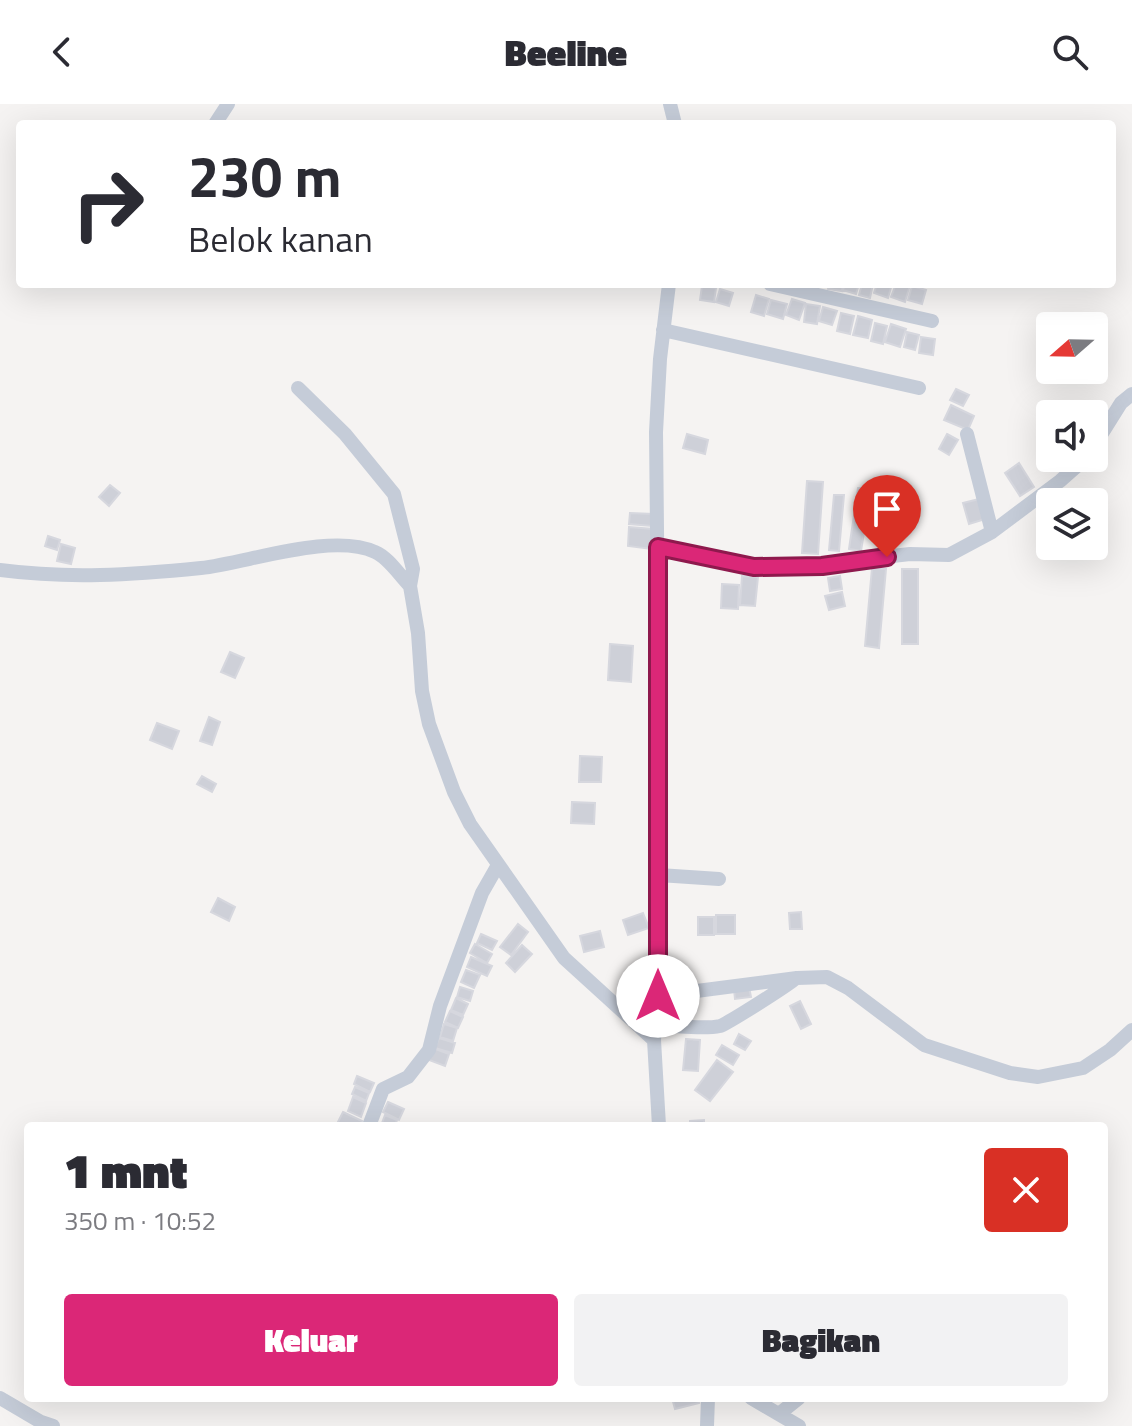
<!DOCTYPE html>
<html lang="id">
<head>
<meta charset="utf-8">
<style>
  :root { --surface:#fff; --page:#f2f2f3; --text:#2b2b33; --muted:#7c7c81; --accent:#db2777 }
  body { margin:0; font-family:"Titillium Web",sans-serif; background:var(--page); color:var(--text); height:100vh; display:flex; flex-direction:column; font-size:30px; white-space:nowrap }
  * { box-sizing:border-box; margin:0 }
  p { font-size:26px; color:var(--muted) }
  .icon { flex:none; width:44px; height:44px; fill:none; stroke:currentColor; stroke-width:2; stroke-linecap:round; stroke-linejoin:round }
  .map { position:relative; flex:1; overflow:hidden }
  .details { position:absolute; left:24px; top:1018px; width:1084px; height:280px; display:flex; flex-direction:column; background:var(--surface); border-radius:8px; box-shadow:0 8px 32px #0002 }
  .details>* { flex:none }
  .hud { position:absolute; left:16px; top:16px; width:1100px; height:168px; border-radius:8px; box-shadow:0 8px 32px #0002; background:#fff; color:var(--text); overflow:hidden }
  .needle { width:52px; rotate:250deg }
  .tools { position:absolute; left:1036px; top:208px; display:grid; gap:16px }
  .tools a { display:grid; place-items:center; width:72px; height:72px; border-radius:8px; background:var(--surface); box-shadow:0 8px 32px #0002; font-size:40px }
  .pin { position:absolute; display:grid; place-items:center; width:68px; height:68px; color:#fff; margin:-82px -34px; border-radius:50% 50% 50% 0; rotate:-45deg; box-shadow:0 0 8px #0007 }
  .pin .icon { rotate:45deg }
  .me { position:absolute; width:88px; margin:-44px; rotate:0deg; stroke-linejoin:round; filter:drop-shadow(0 0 6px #0008) }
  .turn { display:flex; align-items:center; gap:28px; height:168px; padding:0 40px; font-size:36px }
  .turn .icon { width:104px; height:104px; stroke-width:2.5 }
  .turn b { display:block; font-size:56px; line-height:68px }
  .round { display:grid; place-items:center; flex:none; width:84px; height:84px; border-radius:8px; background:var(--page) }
  .headline { display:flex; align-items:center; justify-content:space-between; height:136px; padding:0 40px }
  h1 { font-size:48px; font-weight:800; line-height:60px }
  .cta { display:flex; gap:16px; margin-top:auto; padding:16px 40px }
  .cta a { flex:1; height:92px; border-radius:8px; background:var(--accent); color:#fff; font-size:32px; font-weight:800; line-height:92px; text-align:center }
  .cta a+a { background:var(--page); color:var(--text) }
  header { display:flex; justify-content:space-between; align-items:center; height:104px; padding:0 40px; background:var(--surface); font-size:36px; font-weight:800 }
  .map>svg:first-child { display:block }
</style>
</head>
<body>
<header><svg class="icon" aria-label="back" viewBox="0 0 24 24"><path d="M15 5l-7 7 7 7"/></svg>Beeline<svg class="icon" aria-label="search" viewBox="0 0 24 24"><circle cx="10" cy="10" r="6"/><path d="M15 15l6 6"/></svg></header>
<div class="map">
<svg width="1132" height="1322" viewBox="0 0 1132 1322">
  <rect width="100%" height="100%" fill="#f5f3f2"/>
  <path fill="#ced0d8" stroke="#d6d7de" stroke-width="2" d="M829,180H843L842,187L828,185Z
    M845,180H859L856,190L843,186Z
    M862,180H873L870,194L859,191Z
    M877,180H892L888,194L874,189Z
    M896,180L910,181L905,198L891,193Z
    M702,182L716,184L714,198L700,196Z
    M912,182L926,186L922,200L908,196Z
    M720,185L733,189L729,202L716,198Z
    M756,191L769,195L764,212L751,208Z
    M792,195L805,199L799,216L786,211Z
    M771,196L787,200L783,215L767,210Z
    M806,200L820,202L817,220L804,218Z
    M823,203L837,207L832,221L819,217Z
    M841,209L854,212L850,230L837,227Z
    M858,212L872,216L868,234L853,231Z
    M875,219L887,222L883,240L871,237Z
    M891,220L906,225L900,243L885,238Z
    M907,228L919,231L915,246L904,243Z
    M921,233L935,235L933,251L919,249Z
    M956,285L969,291L963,302L950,296Z
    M951,301L974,312L968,326L944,316Z
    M687,330L708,336L705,350L683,344Z
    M947,330L958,336L949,351L939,345Z
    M1019,359L1034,383L1020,392L1005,369Z
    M807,377L823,378L818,450L802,449Z
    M110,381L120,389L109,402L99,393Z
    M858,384L871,385L861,447L849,445Z
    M834,391H844L839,447L829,446Z
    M979,395L985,415L969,420L963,399Z
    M630,409L653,410L652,422L629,420Z
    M629,423L653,425L651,445L628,442Z
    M48,432L60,436L57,446L45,442Z
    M61,440L75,444L71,460L57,457Z
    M872,464L886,465L879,544L865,542Z
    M902,465H918V540H902Z
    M742,472L758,473L755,502L740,501Z
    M840,472L842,485L830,487L828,474Z
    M722,480L739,481L738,505L721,504Z
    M842,488L845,502L829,506L825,492Z
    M610,540L633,542L631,578L608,576Z
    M230,548L244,554L235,574L221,568Z
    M209,613L220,618L212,641L200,637Z
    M157,619L179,627L172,645L150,636Z
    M580,652L602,653L601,678H579Z
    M202,672L216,680L212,688L197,680Z
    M572,698L595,699L594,720L571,719Z
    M218,794L235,803L229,817L211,808Z
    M801,808L802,825H790L789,809Z
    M643,809L649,824L628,831L623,816Z
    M716,811H735V830H716Z
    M698,813H714V831H698Z
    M518,820L528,828L511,851L500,843Z
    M600,827L604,843L584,848L580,832Z
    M481,830L497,837L492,846L477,839Z
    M475,840L492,850L487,859L470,849Z
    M522,841L532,850L515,868L506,859Z
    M471,853L492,862L487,872L467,863Z
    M466,866L480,871L474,884L461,878Z
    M629,866L651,872L646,894L624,889Z
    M460,883L473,887L470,897L457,893Z
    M749,883L751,893L735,895L734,885Z
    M456,894L468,900L463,911L451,906Z
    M800,897L811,920L801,925L790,902Z
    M450,907L463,913L458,924L445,918Z
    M444,920L457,924L453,937L440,933Z
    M739,930L751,937L745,946L734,940Z
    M439,934L455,939L452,949L435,944Z
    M686,935L700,936L698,967L683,966Z
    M722,941L739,951L733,961L716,951Z
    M433,944L449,950L445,962L429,956Z
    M717,956L733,968L710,997L695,986Z
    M357,972L374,979L370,988L354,980Z
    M355,983L369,989L366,997L352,990Z
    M353,993L366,999L361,1013L348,1007Z
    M388,998L404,1005L399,1016L383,1008Z
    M343,1008L362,1017L360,1022L337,1020Z
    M385,1011L397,1016L395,1022L382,1019Z
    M704,1016V1022H690V1017Z
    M672,1294H698L699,1299L675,1305Z"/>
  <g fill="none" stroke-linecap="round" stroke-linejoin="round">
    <path stroke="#c5ccd8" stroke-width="14" d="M670,0L675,20
      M215,20L228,0
      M770,180L932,217
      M663,226L919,284
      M298,284L345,330L394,390L413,465L410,482L418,529L422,587L429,620L454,688L470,720L564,854L654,936
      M967,330L992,428
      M1094,342L1121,299L1132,290
      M658,443L720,458L787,464L910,450L949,451L992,428L1060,377L1086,354
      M0,466C68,475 132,471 201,464C247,459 332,428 375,448C388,453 400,472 410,482
      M659,771L719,775
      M658,892L797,874L827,873L848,884L924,941L1010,969L1038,973L1083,964L1110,946L1132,926
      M656,921C676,921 701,926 720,922C727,920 790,880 796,874
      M369,1022L383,985L408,973L429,946L440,902L482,789L498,761
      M659,1022L654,936L658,892L660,718L656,328L660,255L669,180
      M0,1294L41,1318L53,1322
      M751,1294L799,1322
      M779,1310L799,1294
      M707,1322L708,1294"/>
  </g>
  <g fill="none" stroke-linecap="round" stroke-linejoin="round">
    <defs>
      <path id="route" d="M658,892V443L754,463L822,462L887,453"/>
    </defs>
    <use href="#route" stroke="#8e194d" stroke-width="20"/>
    <use href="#route" stroke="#db2777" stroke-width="14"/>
  </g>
</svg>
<div class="tools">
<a><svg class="needle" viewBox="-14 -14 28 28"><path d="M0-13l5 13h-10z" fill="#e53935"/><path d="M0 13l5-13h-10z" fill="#7c7c81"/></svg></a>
<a><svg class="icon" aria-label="sound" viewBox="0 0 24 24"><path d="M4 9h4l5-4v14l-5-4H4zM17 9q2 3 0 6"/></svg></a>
<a><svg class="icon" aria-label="layers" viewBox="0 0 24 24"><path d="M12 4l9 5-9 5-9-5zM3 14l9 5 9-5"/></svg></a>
</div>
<div class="pin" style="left:887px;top:453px;background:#d93025"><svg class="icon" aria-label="arrive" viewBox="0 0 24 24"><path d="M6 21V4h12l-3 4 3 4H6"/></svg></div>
<svg class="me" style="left:658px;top:892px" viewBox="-20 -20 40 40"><circle r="19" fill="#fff"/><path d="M0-13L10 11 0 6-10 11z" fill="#db2777"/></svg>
<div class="hud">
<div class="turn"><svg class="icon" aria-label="right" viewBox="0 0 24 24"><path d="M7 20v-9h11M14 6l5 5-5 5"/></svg><div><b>230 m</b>Belok kanan</div></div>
</div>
<section class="details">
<div class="headline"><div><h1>1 mnt</h1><p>350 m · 10:52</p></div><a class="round" style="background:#d93025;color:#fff"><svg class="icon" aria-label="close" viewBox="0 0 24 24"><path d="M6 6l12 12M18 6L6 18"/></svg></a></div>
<div class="cta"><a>Keluar</a><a>Bagikan</a></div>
</section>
</div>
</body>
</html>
